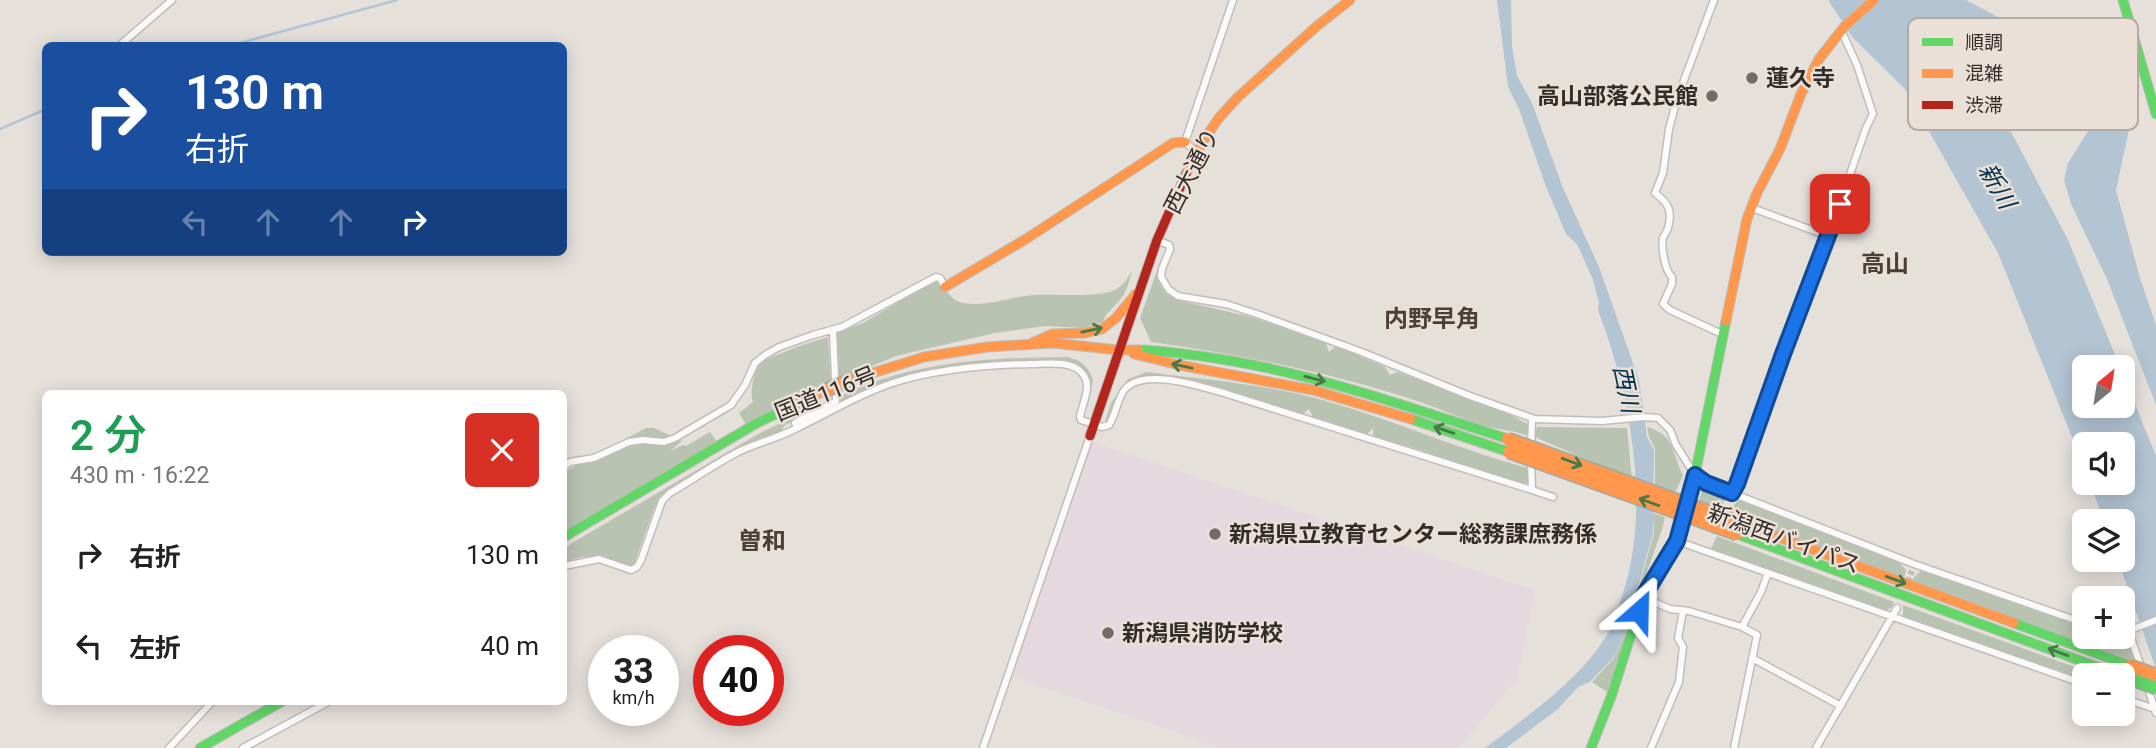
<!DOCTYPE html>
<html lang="ja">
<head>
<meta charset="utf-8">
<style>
  :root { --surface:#fff; --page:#f6f6f6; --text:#222; --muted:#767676 }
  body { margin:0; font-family:Roboto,"Noto Sans JP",sans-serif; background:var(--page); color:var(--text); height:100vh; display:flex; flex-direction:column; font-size:26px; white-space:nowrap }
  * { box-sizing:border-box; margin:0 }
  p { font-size:23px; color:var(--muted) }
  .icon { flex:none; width:38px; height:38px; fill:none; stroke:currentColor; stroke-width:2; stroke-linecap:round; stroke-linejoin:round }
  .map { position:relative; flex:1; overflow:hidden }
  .panel { position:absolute; left:42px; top:390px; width:525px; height:315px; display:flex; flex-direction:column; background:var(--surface); border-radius:10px; box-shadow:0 4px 18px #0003 }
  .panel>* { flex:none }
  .guide { position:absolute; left:42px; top:42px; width:525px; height:214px; border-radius:10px; box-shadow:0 4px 18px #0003; background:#1a4fa0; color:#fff; overflow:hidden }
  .needle { width:46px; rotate:30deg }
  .controls { position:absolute; left:2072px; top:355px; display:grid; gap:14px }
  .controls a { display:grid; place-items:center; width:63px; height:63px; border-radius:10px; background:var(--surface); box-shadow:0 4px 18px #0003; font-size:35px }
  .speed { position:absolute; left:588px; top:635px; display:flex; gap:14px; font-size:35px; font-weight:700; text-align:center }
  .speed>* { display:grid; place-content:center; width:91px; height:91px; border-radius:50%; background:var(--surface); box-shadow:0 4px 18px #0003; line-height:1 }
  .speed small { font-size:18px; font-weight:400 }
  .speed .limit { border:10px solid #d22; background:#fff; color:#111 }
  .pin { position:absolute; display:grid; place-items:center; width:60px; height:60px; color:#fff; margin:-30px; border-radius:14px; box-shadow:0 4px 10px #0006 }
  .me { position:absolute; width:77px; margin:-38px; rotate:25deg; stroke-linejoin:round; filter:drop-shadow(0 0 5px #0008) }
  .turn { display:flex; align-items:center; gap:24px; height:147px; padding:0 28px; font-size:32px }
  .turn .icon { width:91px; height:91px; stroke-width:2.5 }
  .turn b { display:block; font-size:49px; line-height:60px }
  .lanes { display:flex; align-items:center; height:66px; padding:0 28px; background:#0003; justify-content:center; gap:35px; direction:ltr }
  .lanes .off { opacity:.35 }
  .round { display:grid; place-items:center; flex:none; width:74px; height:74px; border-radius:10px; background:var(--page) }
  .overview { display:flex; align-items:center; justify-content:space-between; height:119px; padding:0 28px }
  h1 { font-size:42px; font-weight:600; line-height:52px; color:#1e9e55 }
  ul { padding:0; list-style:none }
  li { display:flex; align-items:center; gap:21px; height:91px; padding:0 28px }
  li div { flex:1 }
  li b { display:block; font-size:26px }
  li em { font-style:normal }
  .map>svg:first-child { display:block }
</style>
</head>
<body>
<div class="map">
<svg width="2156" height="748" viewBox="0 0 2156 748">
  <rect width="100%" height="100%" fill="#e6e0db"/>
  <path fill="#e5d8de" d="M1092,442L1535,590L1517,679L1458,748H1222L1010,676Z"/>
  <path fill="#b9c3b2" d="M1159,265V280L1162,288L1170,296L1182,301L1251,317L1326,343L1329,352L1336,346L1385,367L1390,375L1398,372L1513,416L1529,425L1528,436C1513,430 1497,430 1481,425C1463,419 1445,411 1426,404C1337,374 1244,355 1151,342L1140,318Z
    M1132,270C1130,278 1128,287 1124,294C1119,304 1105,312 1103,322L1084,328L1045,326L995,333L896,356L839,380L835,337L837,333L863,323L934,281C946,285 948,300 963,303C985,307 1011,297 1033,295C1054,294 1091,297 1109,292C1121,289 1127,281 1132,270Z
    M828,337L831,383L746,425L739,413L753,402C749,393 754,369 762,361L799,346Z
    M1066,357C1081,360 1087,365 1093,379L1091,392L1090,380L1083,369L1078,365L1070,362L1039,361L930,372L840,404V396C915,361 985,358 1066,357Z
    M1147,372C1207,380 1267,384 1326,401C1394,420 1459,450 1528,468V481L1524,485L1411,447L1373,437V428L1366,435L1313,417L1309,409L1303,414C1273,404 1159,365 1134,378C1118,386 1115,410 1106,424L1105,422L1111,403L1128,379Z
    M834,398L831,403L785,425L780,433L737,450L662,497L655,506L634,564L630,566C606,557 589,551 564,563V549L572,543L760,433Z
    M1537,427L1627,428L1632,480L1535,437Z
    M1647,427C1676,435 1671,453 1683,475L1674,495L1655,488V449L1649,437Z
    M646,428H654L682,441L670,451L683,445L686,446L710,432L717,442L564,534V472Z
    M1706,487L1724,494L1726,498L1719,511L1698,504L1702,490Z
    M1737,501H1743L1898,561L1906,570L1904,578L1728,514Z
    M1653,513L1665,517L1663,526L1636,604L1610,694L1592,682L1614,658L1627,630L1654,533Z
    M1717,536L1894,602L1892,607L1886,611L1710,551Z
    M1922,569L2084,627V637C2114,637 2126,632 2138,663L1911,581Z
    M1903,605L2097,675L2084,676V682L1903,618Z"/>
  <path fill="#b3c4d3" d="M1497,0H1511L1512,46L1517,76L1532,103L1563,188L1599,267L1639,380L1647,437L1654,450L1653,533L1626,631L1614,657L1590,682L1578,687L1558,709L1506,748H1485C1529,715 1580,680 1609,632C1614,623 1617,612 1620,602C1653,512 1631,397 1598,310L1599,303L1593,280L1577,244L1566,234L1545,184L1519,109L1508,87Z
    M1828,0H1966L2011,24L2005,71L1987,86L2068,240L2120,367L2084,368V406H2123V374L2156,456V669L2118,560H2123V522L2104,521L2090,483H2123V444H2084V467L1998,253L1905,89L1853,38Z
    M2123,95L2131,120L2116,190L2140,278L2156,325V405L2107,279L2071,204L2064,180L2068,163L2090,128L2091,105Z"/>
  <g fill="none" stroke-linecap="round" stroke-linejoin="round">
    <path stroke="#b3c4d3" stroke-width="2.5" d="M229,46L397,0
      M0,129L46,109"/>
    <path stroke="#b3c4d3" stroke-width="14" d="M1990,47L2024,58L2090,56L2111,108L2109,118"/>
    <path stroke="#c2bcb8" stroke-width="6" stroke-dasharray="6 3" stroke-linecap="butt" d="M1907,583L1912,571"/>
    <defs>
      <path id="street" d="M1714,0L1677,99L1669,129L1663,173L1655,193C1668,203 1673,210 1668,228C1667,232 1664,235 1663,238C1661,248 1665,271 1672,277V284L1663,304L1670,310L1724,335
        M119,46L172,0
        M1197,153L1185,142L1233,0
        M1752,208L1828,236
        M1157,240L1169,245L1170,249L1162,269L1161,277L1169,290L1178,296L1226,304L1260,315L1359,351L1470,396L1535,419L1602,421L1644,417L1658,418L1670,430L1676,445L1695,475L1706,483L1914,564L2084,623
        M798,428L795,423L836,401L833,331
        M1531,449L1532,419
        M564,466L570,462L594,458L629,442L643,440L664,442L675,438L731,405L745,385L755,363L765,355L779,347L813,335L842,327L936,277L940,278L945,287
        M1532,490L1553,497
        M1732,493L1831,229L1866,128L1873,114L1857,65L1841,30
        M1677,541L2084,684
        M564,566L599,559L631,570L637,567L641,560L662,501L670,493C692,480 715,464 738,452C757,443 778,438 797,428C830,412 863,392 899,381C940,369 987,365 1030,364C1045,364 1070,360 1081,372C1094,385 1082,403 1080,417L1081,420L1102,427L1109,425C1116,414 1117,399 1125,389C1145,367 1202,387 1227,394L1532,490L1531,460
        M1643,597L1670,609L1689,611L1742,627L1757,635L1734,748
        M1742,627L1761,592L1768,573
        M2129,632L2142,670
        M2123,633L2156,620
        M1752,658L1841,706
        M2147,686L2156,713
        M2123,698L2155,709
        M169,748L212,702
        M243,748L328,702
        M983,748L1090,436
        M1651,748L1679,682L1683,647L1678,638L1683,611
        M1816,748L1897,608"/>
      <path id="fast" d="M2123,0L2156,114
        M1138,350C1161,350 1184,354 1207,357C1311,372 1409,407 1508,439
        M1411,419L1509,452
        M1737,534L2122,676
        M564,537L757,423L822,392
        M2014,623L2131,666
        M200,748L281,702
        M1591,748L1611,697L1643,597L1677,541L1695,475L1726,321"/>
      <path id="slow" d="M1186,174L1202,143L1218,119L1237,98L1317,26L1350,0
        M945,287L1026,239L1173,143L1185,142
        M1726,321L1747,219L1757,193L1780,149L1801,94L1819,59L1845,26L1874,0
        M1032,343L1052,334L1085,333L1102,329L1116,318L1136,294
        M1134,354L1179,365L1313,390L1411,419
        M850,380L924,357L987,347L1053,343L1118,350H1138
        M1740,523L2014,623"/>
      <path id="jam" d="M1090,436L1157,240L1186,174"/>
    </defs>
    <use href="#street" stroke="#c1bdb9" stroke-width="9"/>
    <use href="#fast" stroke="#c1bdb9" stroke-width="11"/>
    <use href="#slow" stroke="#c1bdb9" stroke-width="11"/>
    <use href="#jam" stroke="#c1bdb9" stroke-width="11"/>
    <use href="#street" stroke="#fbfafa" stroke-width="6"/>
    <use href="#fast" stroke="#63d668" stroke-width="9"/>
    <use href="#slow" stroke="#ff974d" stroke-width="9"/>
    <use href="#jam" stroke="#b3261e" stroke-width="9"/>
    <defs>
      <path id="fast-bridge" d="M2134,680L2156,688"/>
      <path id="slow-bridge" d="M822,392L850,380
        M1508,439L1740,523
        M1509,452L1737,534
        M2131,666L2156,675"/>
    </defs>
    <use href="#fast-bridge" stroke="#9daaaa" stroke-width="15" stroke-linecap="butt"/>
    <use href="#slow-bridge" stroke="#9daaaa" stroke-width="15" stroke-linecap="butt"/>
    <use href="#fast-bridge" stroke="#63d668" stroke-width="12"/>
    <use href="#slow-bridge" stroke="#ff974d" stroke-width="12"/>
  </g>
  <defs><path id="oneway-shaft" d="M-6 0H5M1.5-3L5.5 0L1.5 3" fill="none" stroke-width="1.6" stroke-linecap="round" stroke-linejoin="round" transform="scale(1.75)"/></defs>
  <g stroke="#487946">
    <use href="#oneway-shaft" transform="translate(1092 330) rotate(-12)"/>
    <use href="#oneway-shaft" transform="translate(1182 366) rotate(-168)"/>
    <use href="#oneway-shaft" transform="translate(1315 379) rotate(14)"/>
    <use href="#oneway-shaft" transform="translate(1444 430) rotate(-161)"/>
    <use href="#oneway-shaft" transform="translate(1572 462) rotate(20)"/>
    <use href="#oneway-shaft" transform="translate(1649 502) rotate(-160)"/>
    <use href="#oneway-shaft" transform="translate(1896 580) rotate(20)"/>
    <use href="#oneway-shaft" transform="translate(2058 652) rotate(-160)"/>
  </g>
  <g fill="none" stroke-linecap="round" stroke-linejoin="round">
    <defs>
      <path id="route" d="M1639,611L1643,597L1677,541L1695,475L1706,483L1732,493L1737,484L1783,354L1840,204"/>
    </defs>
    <use href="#route" stroke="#114b97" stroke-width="18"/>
    <use href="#route" stroke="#1a73e8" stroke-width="12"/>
  </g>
  <g fill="#716c68" stroke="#eae0d7" stroke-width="2.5">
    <circle cx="1752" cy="78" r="7"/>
    <circle cx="1712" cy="96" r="7"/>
    <circle cx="1215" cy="534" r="7"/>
    <circle cx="1108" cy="633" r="7"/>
  </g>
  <g text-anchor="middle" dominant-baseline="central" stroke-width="5" stroke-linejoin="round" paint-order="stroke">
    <g font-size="23" font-weight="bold" fill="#322d2a" stroke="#eae0d7" text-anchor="start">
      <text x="1766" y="78">蓮久寺</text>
      <text x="1698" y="96" text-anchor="end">高山部落公民館</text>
      <text x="1229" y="534">新潟県立教育センター総務課庶務係</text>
      <text x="1122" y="633">新潟県消防学校</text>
    </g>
    <g font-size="23" fill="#322d2a" stroke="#eae0d7">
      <text transform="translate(1192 171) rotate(-63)">西大通り</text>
      <text transform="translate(826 394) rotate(-22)">国道116号</text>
      <text transform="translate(1784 539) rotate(20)">新潟西バイパス</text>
    </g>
    <g font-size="24" font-style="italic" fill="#00314f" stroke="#eae0d7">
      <text transform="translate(1997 186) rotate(60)">新川</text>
      <text transform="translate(1626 389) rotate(78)">西川</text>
    </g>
    <g font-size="24" font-weight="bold" fill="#494039" stroke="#eae0d7">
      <text x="1885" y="264">高山</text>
      <text x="1432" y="319">内野早角</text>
      <text x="762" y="541">曽和</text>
    </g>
  </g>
  <rect x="1908" y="18" width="230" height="112" rx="10" fill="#eae0d7" stroke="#b3aaa3" stroke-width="2"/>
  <rect x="1922" y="38" width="31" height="8" fill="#63d668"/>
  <rect x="1922" y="69" width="31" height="9" fill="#ff974d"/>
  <rect x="1922" y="101" width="31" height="8" fill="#b3261e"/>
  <g font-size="19" fill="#322d2a">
    <text x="1965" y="49">順調</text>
    <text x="1965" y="80">混雑</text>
    <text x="1965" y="112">渋滞</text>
  </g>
</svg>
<div class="controls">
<a><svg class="needle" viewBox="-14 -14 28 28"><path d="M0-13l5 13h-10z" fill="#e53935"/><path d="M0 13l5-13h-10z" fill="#767676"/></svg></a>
<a><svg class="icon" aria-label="sound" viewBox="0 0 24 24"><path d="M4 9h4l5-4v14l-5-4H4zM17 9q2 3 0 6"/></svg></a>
<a><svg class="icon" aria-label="layers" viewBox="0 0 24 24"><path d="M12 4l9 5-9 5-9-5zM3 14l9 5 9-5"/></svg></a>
<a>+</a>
<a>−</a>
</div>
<div class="speed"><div>33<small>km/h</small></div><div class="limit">40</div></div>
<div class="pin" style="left:1840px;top:204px;background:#d93025"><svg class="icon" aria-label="arrive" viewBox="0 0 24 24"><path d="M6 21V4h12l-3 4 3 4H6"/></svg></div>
<svg class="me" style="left:1639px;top:611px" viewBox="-20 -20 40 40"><path d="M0-17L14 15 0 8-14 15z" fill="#1a73e8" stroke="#fff" stroke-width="4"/></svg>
<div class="guide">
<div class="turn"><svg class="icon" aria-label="right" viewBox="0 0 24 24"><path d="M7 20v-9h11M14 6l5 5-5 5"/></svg><div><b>130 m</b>右折</div></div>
<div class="lanes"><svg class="icon off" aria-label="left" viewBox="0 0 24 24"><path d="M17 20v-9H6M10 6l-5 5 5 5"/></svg><svg class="icon off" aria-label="ahead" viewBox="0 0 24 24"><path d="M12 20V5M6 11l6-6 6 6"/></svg><svg class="icon off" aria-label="ahead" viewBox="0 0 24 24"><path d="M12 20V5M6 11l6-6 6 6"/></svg><svg class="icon" aria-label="right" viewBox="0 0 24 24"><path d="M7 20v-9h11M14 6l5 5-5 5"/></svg></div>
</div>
<section class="panel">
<div class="overview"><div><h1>2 分</h1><p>430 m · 16:22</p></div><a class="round" style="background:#d93025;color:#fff"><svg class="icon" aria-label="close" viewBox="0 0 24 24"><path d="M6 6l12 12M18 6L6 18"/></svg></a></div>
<ul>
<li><svg class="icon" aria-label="right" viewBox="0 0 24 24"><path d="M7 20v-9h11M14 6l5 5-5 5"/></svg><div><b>右折</b></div><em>130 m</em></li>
<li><svg class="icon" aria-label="left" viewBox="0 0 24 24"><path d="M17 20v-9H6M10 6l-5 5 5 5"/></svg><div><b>左折</b></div><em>40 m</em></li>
</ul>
</section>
</div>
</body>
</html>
